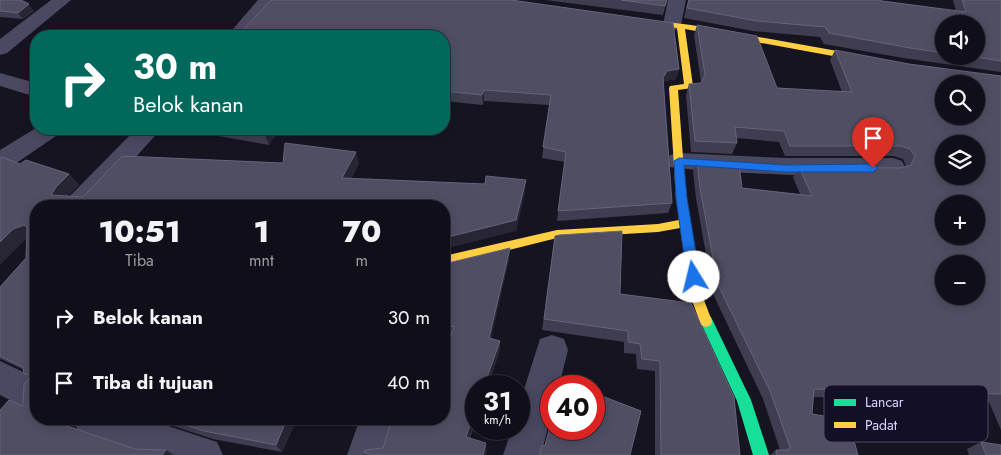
<!DOCTYPE html>
<html lang="id">
<head>
<meta charset="utf-8">
<style>
  :root { --surface:#100f19; --page:#191822; --text:#f1f3f6; --muted:#9c9ca2; --line:#302f38 }
  body { margin:0; font-family:Jost,sans-serif; background:var(--page); color:var(--text); height:100vh; display:flex; flex-direction:column; font-size:19px; white-space:nowrap }
  * { box-sizing:border-box; margin:0 }
  p { font-size:16px; color:var(--muted) }
  .icon { flex:none; width:28px; height:28px; fill:none; stroke:currentColor; stroke-width:2; stroke-linecap:round; stroke-linejoin:round }
  .map { position:relative; flex:1; overflow:hidden }
  .drawer { position:absolute; left:30px; top:200px; width:420px; height:225px; display:flex; flex-direction:column; background:var(--surface); border-radius:20px; box-shadow:0 2px 12px #0003,0 0 0 1px var(--line) }
  .drawer>* { flex:none }
  .hud { position:absolute; left:30px; top:30px; width:420px; height:105px; border-radius:20px; box-shadow:0 2px 12px #0003,0 0 0 1px var(--line); background:#00695c; color:#fff; overflow:hidden }
  .fabs { position:absolute; left:935px; top:15px; display:grid; gap:10px }
  .fabs a { display:grid; place-items:center; width:50px; height:50px; border-radius:50%; background:var(--surface); box-shadow:0 2px 12px #0003,0 0 0 1px var(--line); font-size:25px }
  .speed { position:absolute; left:465px; top:375px; display:flex; gap:10px; font-size:25px; font-weight:700; text-align:center }
  .speed>* { display:grid; place-content:center; width:65px; height:65px; border-radius:50%; background:var(--surface); box-shadow:0 2px 12px #0003,0 0 0 1px var(--line); line-height:1 }
  .speed small { font-size:12px; font-weight:400 }
  .speed .limit { border:8px solid #d22; background:#fff; color:#111 }
  .pin { position:absolute; display:grid; place-items:center; width:42px; height:42px; color:#fff; margin:-51px -21px; border-radius:50% 50% 50% 0; rotate:-45deg; box-shadow:0 0 5px #0007 }
  .pin .icon { rotate:45deg }
  .me { position:absolute; width:55px; margin:-28px; rotate:351deg; stroke-linejoin:round; filter:drop-shadow(0 0 4px #0008) }
  .turn { display:flex; align-items:center; gap:18px; height:105px; padding:0 20px; font-size:22px }
  .turn .icon { width:65px; height:65px; stroke-width:2.5 }
  .turn b { display:block; font-size:35px; line-height:42px }
  .eta { display:flex; justify-content:space-evenly; align-items:center; height:85px; text-align:center }
  .eta b { font-size:30px; font-weight:800; line-height:35px }
  ul { padding:0; list-style:none }
  li { display:flex; align-items:center; gap:15px; height:65px; padding:0 20px }
  li div { flex:1 }
  li b { display:block; font-size:19px }
  li em { font-style:normal }
  .map>svg:first-child { display:block }
</style>
</head>
<body>
<div class="map">
<svg width="1001" height="455" viewBox="0 0 1001 455">
  <rect width="100%" height="100%" fill="#161421"/>
  <g fill="none" stroke-linecap="round" stroke-linejoin="round">
    <path fill="#4a4962" fill-rule="evenodd" d="M51,0H71L7,53L0,55V39Z
      M258,0H277L247,36H227Z
      M668,0H686L681,25L679,29L672,31L665,29L663,25Z
      M0,73L36,83V97L0,86Z
      M36,128L63,129L59,134L9,168L0,171V150Z
      M136,129H161L92,206H63L67,199Z
      M679,153L786,158H893L902,161L905,167L902,173L893,176H813L706,171L670,167L667,161L670,155Z
      M552,335L564,339L568,350L559,386H551V415L541,455H503L512,429H519V405L540,339Z
      M0,361L36,378V413L0,395Z
      M73,419H147L217,442L223,455H147L78,431Z
      M360,419H396L385,455H347Z"/>
    <path fill="#16e098" fill-rule="evenodd" d="M706,315L711,317L751,400L769,455H753L737,401L700,321L701,317Z"/>
    <path fill="#ffcf43" fill-rule="evenodd" d="M634,18L691,25L871,57L875,60L871,63L685,29L693,86L692,88L678,90L686,198L702,295L712,321L711,325L706,327L701,325L690,295L680,228L658,232L557,238L444,266V256L557,230L658,224L679,220L676,198L669,88L670,86L684,84L677,28L637,22H634Z"/>
  </g>
  <path fill="#403d50" fill-rule="evenodd" d="M0,0L34,11L23,19L0,17Z
    M271,0H511L673,23L679,69L676,79L665,81L663,83L672,203L668,213L557,221L565,162L542,158L549,105L484,101L483,105L444,101V36H227L231,31L241,32Z
    M545,0H667L663,15Z
    M688,0H881L882,1L956,11L953,0H1001V72L903,58L824,44L820,37L753,31L684,18ZM944,24L976,56H944Z
    M697,25L777,88L842,92L830,60L835,50L909,64L1001,76V430L989,402L813,397L812,414L858,455H770L776,450H780L763,399L713,294L696,198L693,171L697,161L742,188L800,194L793,177L799,167L901,168L906,166L903,159L893,156H785L779,142L736,138L737,143L732,154L691,152L686,95L689,84L701,83V82L694,35Z
    M180,129H280L269,145Z
    M283,163H359L351,179L525,191L516,231L444,206H36V419H72L71,420L76,429L135,449L166,450L174,455H0L23,406L30,378L24,374V370L1,359L0,360V287L26,258L27,239L25,240L20,164L69,174L79,185L67,196L83,197Z
    M555,236L620,294L740,455H655V371L637,369L636,354L624,353V342L542,330Z
    M509,259L491,338L500,350L470,438L487,451L485,455H366L364,452L383,448L444,419L450,336L444,334V264Z
    M152,419H297L282,452L213,439Z
    M981,442L1001,455H969L967,449Z"/>
  <path fill="#282635" d="M29,4L34,11L23,19L18,13Z
    M679,69L676,79L665,81L660,88L663,78L667,71Z
    M484,90V101L483,105L482,95Z
    M269,129H280L269,145L265,135Z
    M356,152L359,163L346,189L342,178Z
    M69,174L79,185L66,198L51,195L56,187Z
    M526,180L525,191L516,231L444,249V238Z
    M24,225L35,236L25,240L0,265V242L13,229Z
    M510,248L509,259L489,347V338Z
    M500,341V350L487,386H484Z
    M476,408V418L467,445L466,437Z
    M61,419H72L71,420L77,433L64,425Z
    M287,419H297L282,452L276,445Z
    M486,443L487,451L485,455H483Z
    M166,450L174,455H162Z"/>
  <path fill="#504e63" stroke="#66637b" fill-rule="evenodd" d="M0,0H21L29,4L18,13L0,11Z
    M271,0H511L673,23L679,69L667,71L663,78L672,203L558,211L566,152L543,147L551,95L484,90L482,95L444,91V36H227L231,31L241,32Z
    M621,0H667L665,6Z
    M689,0H881L882,1L966,12L962,0H1001V61L969,56H976V24H944V53L910,48L829,33L825,27L757,21L687,8Z
    M697,25L757,36L777,88L852,92L835,50L909,64L1001,76V394L814,389L812,414L848,420L858,455H777L776,450H788L790,447L770,391L718,285L700,188L697,161L739,164L742,188L812,196L799,167L901,168L911,165L915,156L910,149L901,146H790L784,131L735,127L737,143L695,141L689,84L701,83L705,75ZM944,84H976V116H944ZM944,144H976V176H944ZM944,204H976V236H944ZM944,264H976V296H944Z
    M231,129H269L265,135Z
    M285,143L356,152L342,178L485,184L486,176L526,180L516,220L444,238V206H36V419H61L64,425L135,449L166,450L162,455H0V410L9,400L23,406L24,384L32,376L24,374L23,367L0,356V287L26,258L27,227L24,225L13,229L0,242V158L2,157L20,164L26,160L69,174L56,187L51,195L83,197L122,156L283,163Z
    M622,231L620,294L691,303L734,397L740,455H661L660,361L642,359L640,344L628,342V331L544,319L555,236L559,235Z
    M510,248L489,338L500,341L484,386H476V408L466,437L486,443L483,455H371L364,452L365,450L383,448L392,419H444V352L454,327L444,324V264Z
    M563,382L575,386H562Z
    M594,393L641,411L630,455H539L542,446L545,445L551,423V429H594Z
    M167,419H287L276,445L204,431Z
    M981,442L1001,445V455H986Z"/>
  <path fill="#1a73e8" stroke="#114b97" d="M679,158L785,165L873,164L878,168L873,172H785L684,165L687,198L700,277L698,280H689L687,277L676,198L674,161Z"/>
  <rect x="824" y="385" width="164" height="57" rx="8" fill="#130f26" stroke="#4e4a67" stroke-width="1"/>
  <rect x="834" y="399" width="22" height="7" fill="#16e098"/>
  <rect x="834" y="422" width="22" height="6" fill="#ffcf43"/>
  <g font-size="14" fill="#d9d4ff">
    <text x="865" y="407">Lancar</text>
    <text x="865" y="430">Padat</text>
  </g>
</svg>
<div class="fabs">
<a><svg class="icon" aria-label="sound" viewBox="0 0 24 24"><path d="M4 9h4l5-4v14l-5-4H4zM17 9q2 3 0 6"/></svg></a>
<a><svg class="icon" aria-label="search" viewBox="0 0 24 24"><circle cx="10" cy="10" r="6"/><path d="M15 15l6 6"/></svg></a>
<a><svg class="icon" aria-label="layers" viewBox="0 0 24 24"><path d="M12 4l9 5-9 5-9-5zM3 14l9 5 9-5"/></svg></a>
<a>+</a>
<a>−</a>
</div>
<div class="speed"><div>31<small>km/h</small></div><div class="limit">40</div></div>
<div class="pin" style="left:873px;top:168px;background:#d93025"><svg class="icon" aria-label="arrive" viewBox="0 0 24 24"><path d="M6 21V4h12l-3 4 3 4H6"/></svg></div>
<svg class="me" style="left:694px;top:277px" viewBox="-20 -20 40 40"><circle r="19" fill="#fff"/><path d="M0-13L10 11 0 6-10 11z" fill="#1a73e8"/></svg>
<div class="hud">
<div class="turn"><svg class="icon" aria-label="right" viewBox="0 0 24 24"><path d="M7 20v-9h11M14 6l5 5-5 5"/></svg><div><b>30 m</b>Belok kanan</div></div>
</div>
<section class="drawer">
<div class="eta">
<div><b>10:51</b><p>Tiba</p></div>
<div><b>1</b><p>mnt</p></div>
<div><b>70</b><p>m</p></div>
</div>
<ul>
<li><svg class="icon" aria-label="right" viewBox="0 0 24 24"><path d="M7 20v-9h11M14 6l5 5-5 5"/></svg><div><b>Belok kanan</b></div><em>30 m</em></li>
<li><svg class="icon" aria-label="arrive" viewBox="0 0 24 24"><path d="M6 21V4h12l-3 4 3 4H6"/></svg><div><b>Tiba di tujuan</b></div><em>40 m</em></li>
</ul>
</section>
</div>
</body>
</html>
